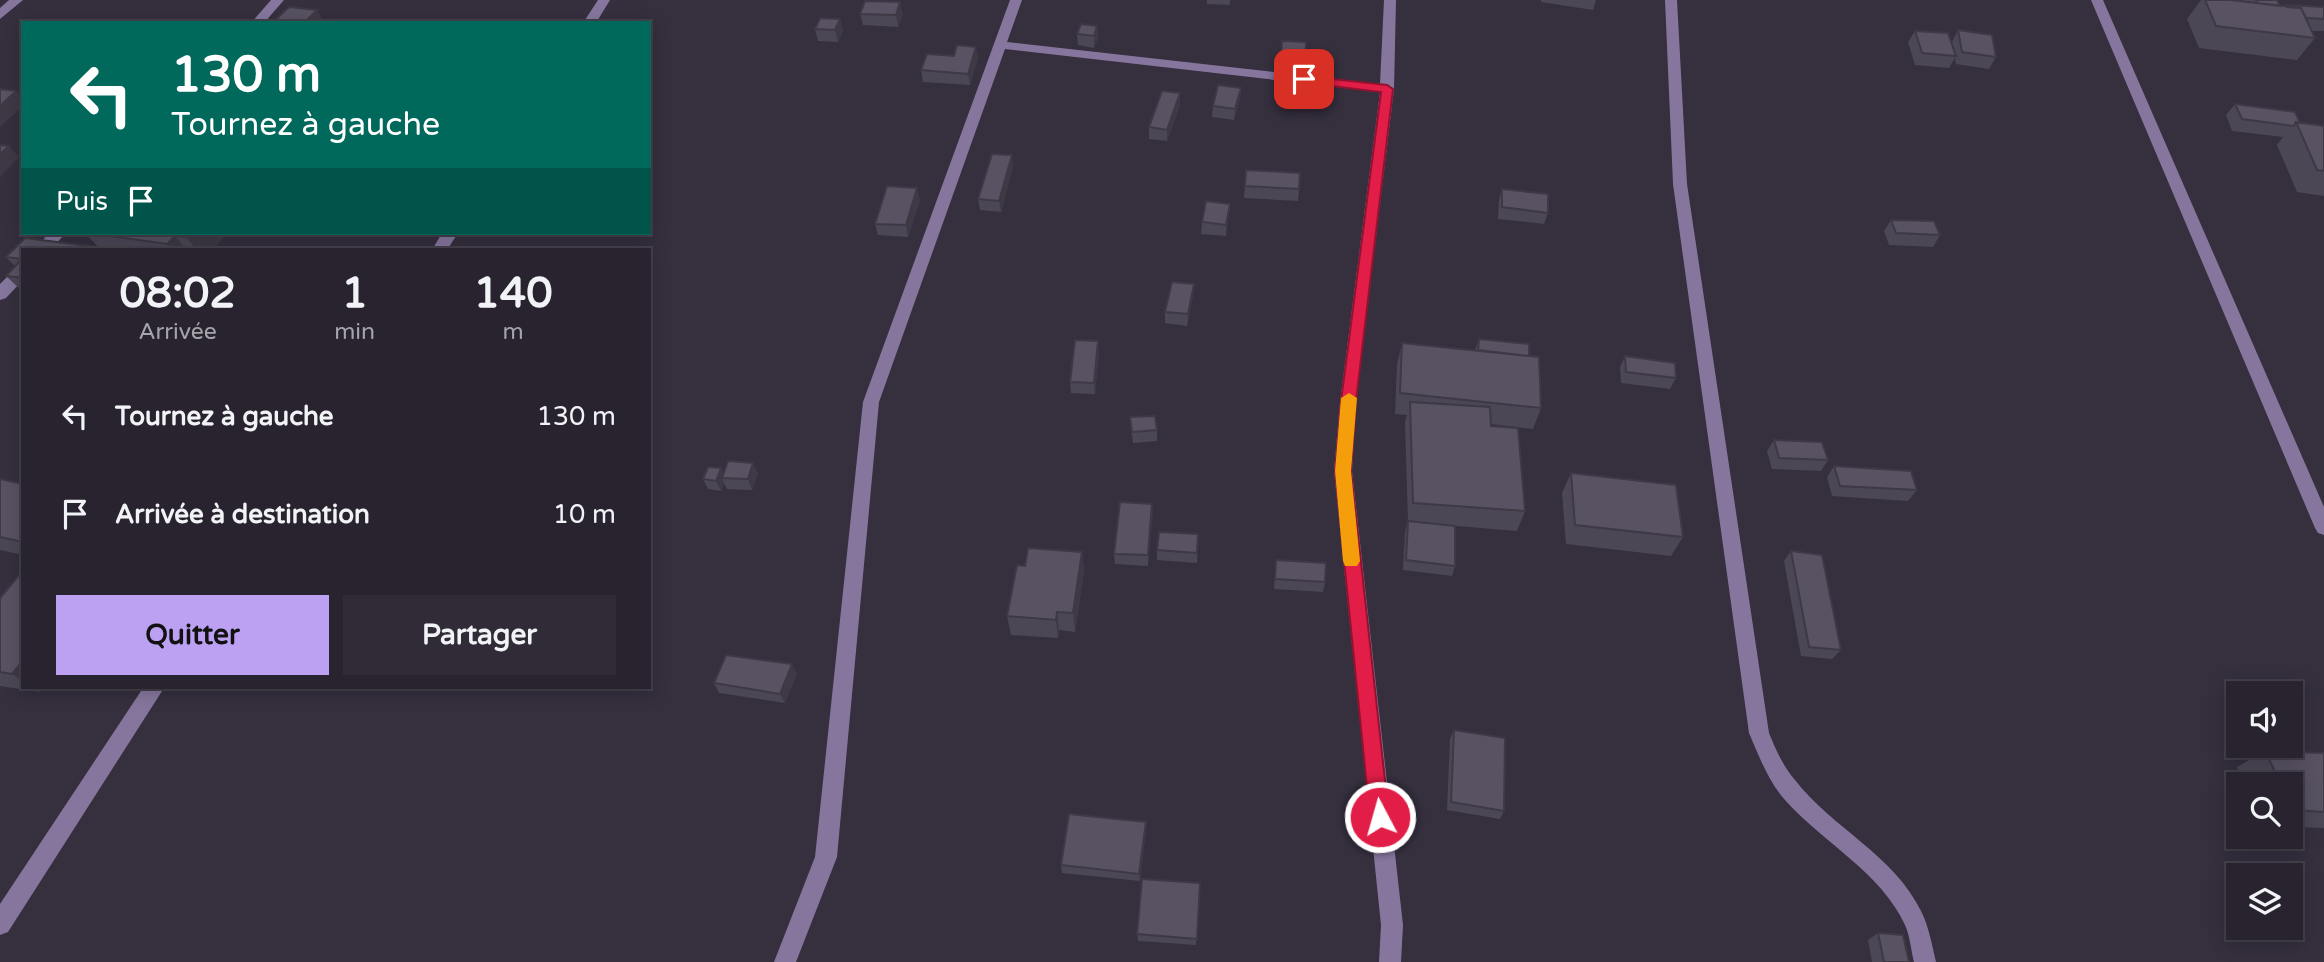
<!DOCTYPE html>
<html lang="fr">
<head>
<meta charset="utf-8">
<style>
  :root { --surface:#28232e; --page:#302b36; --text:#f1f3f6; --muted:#a5a4aa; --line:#44404a; --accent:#bca0f2 }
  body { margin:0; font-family:"Varela Round",sans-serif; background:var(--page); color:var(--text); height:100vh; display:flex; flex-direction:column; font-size:26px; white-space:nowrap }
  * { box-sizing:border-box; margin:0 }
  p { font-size:23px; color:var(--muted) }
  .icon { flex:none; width:38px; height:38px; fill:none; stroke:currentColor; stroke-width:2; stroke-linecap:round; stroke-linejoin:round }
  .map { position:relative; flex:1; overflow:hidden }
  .drawer { position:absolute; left:21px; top:248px; width:630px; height:441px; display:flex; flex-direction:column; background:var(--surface); border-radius:0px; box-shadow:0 4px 18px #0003,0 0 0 2px var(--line) }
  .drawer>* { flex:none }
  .banner { position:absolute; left:21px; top:21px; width:630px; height:214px; border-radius:0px; box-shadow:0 4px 18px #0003,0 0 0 2px var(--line); background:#00695c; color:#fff; overflow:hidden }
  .fabs { position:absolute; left:2226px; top:681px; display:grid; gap:14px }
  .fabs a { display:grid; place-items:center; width:77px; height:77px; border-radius:0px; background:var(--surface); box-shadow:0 4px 18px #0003,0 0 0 2px var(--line); font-size:35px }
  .pin { position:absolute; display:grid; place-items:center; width:60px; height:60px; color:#fff; margin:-30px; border-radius:14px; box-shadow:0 4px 10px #0006 }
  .me { position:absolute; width:77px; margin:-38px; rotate:354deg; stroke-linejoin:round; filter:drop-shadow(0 0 5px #0008) }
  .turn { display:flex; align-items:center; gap:24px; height:147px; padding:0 35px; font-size:32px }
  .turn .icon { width:91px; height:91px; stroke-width:2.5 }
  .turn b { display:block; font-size:49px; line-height:60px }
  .then { display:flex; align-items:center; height:66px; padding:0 35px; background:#0003; gap:14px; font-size:26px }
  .eta { display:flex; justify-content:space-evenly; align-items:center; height:119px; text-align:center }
  .eta b { font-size:42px; font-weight:700; line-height:49px }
  .primary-button { display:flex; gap:14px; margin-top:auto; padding:14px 35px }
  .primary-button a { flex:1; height:80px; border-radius:0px; background:var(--accent); color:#111; font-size:28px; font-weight:700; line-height:80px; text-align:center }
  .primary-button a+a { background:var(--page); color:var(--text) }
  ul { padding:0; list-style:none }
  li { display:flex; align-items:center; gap:21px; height:98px; padding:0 35px }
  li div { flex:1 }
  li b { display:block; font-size:26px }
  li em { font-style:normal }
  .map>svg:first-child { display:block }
</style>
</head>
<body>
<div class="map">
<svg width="2324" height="962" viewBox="0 0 2324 962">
  <rect width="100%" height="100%" fill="#352f3e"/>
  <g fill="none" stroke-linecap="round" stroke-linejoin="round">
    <path fill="#86769e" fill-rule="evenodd" d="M9,0H23L0,19V8Z
      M271,0H284L264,23H251Z
      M598,0H610L596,23H583Z
      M1010,0H1022L1007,42L1380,84L1384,0H1396L1394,89L1356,402L1352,471L1403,925L1401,962H1379L1381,925L1334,471L1340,402L1380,92L1005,49L879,402L837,857L796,962H774L815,857L863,402Z
      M1665,0H1677L1687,184L1769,733C1776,750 1783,766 1795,780C1832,828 1893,854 1921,911C1929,927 1932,945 1936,962H1914C1911,950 1910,936 1905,925C1881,872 1822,842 1785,800C1768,781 1759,756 1749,733L1673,184Z
      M2091,0H2103L2324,507V535L2318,533L2315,528Z
      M49,233H66L50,250H34Z
      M442,233H458L447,250H432Z
      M23,265V280L6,298L0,300V284L18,266Z
      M143,688H164L8,932L0,935V904Z"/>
  </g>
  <path fill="#4c4755" d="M1207,0H1230V5L1207,4Z
    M1541,0H1596L1593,10L1541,2Z
    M2201,0H2230L2242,1L2243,0H2277L2280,6H2284L2286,5L2324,7V31H2312L2315,38L2297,60L2199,48L2187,19Z
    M860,14H903L898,27L863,25Z
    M840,19L843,31L838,42L818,41L815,29Z
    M1097,26L1098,38L1094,48L1078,45L1077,34Z
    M1958,30L1996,57L1989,69L1956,64L1955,58L1949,68L1915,65L1908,42L1915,31L1952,45V42Z
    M1282,41L1305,61L1304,72L1280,71Z
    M978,58L970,85L923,82L921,70Z
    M1241,88L1240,99L1234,120L1212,117L1213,106Z
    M1180,93V105L1167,141L1149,139V127Z
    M2235,104L2300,123L2324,126V196L2297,192L2277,145L2283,137L2232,131L2226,115Z
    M1013,167L1001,212L980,210L978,199Z
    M1246,170L1299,189L1298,201L1244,198Z
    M1502,189L1548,213L1544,224L1498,219L1499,200Z
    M920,200L908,237L878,235L875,224Z
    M1230,204L1226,236L1201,234L1202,222Z
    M1891,220L1940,235L1933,247L1889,245L1884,231Z
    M85,233H228L212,250H101Z
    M25,238L97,247L100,250H23V292L6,276L15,266L6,257Z
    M1193,295L1187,326L1165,323V312Z
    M1479,339L1529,356L1541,408L1533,429L1491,424L1525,511L1517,531L1444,525L1455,566L1452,576L1403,570L1405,532L1408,522L1405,422L1407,415L1395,414L1397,364L1402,343L1475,350Z
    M1099,352L1095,394L1071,393L1070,382Z
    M1625,356L1676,378L1670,389L1621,383L1620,367Z
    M1130,417L1157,430V441L1133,443Z
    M1774,440L1828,460L1821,471L1772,469L1767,451Z
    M1834,466L1917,490L1908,501L1832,496L1827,477Z
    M758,473L752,490L727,489L724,483L721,491L708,489L703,479L724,474Z
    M1571,473L1683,537L1671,556L1566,544L1562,493Z
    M0,479L23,484V555L0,550Z
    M1152,504L1148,566L1115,564L1114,554Z
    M1198,534L1197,563L1157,560V550Z
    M1791,551L1841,650L1832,659L1801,656L1784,561Z
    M1082,552L1084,571L1075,632L1059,630L1058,638L1011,635L1007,616L1025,566Z
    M1276,560L1325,582L1323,592L1274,589Z
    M23,574V688H43L40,692L0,686V598Z
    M797,674L785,703L719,693L714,683Z
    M1454,730L1504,811L1500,819L1447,810L1450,739Z
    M2265,751L2324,753V828L2291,827V784H2245L2237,767Z
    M1146,830L1140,881L1062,873L1061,865Z
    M1200,883L1196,945L1138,941L1137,934Z
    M1878,933L1909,962H1872L1868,940Z"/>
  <path fill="#3e3945" d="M900,2L903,14L898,27L896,15Z
    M317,10L324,22L323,23H304Z
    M840,19L843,31L838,42L835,30Z
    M1097,26L1098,38L1094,48V36Z
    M976,47L978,58L970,85L968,74Z
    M1241,88L1240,99L1234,120L1235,109Z
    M16,91L23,98V102L21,101L23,104V106L0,127V106Z
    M1180,93V105L1167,141V130Z
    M9,146L19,157L0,177V154Z
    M1012,155L1013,167L1001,212L999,201Z
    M917,188L920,200L908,237L906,225Z
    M1230,204L1229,215L1226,236V225Z
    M190,233H228L212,250H197L186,237Z
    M175,236L187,250H172L167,244Z
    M1194,284L1193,295L1187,326L1188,314Z
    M1098,341L1099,352L1095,394L1094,383Z
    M753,463L758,473L752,490L748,479Z
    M721,468L726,478H722L724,483L721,491L716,481Z
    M1152,504L1153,514L1148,566V555Z
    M1082,552L1084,571L1075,632L1073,613Z
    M1057,612L1059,630L1058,638L1056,620Z
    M23,661V681L12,674Z
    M792,664L797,674L785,703L780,694Z
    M34,688H43L40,692Z
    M1146,822V830L1140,881L1139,874Z"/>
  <path fill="#585263" stroke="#3e3945" stroke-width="2" d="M2205,0H2230L2301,8L2315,38L2216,26Z
    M2256,0H2277L2280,6L2257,3Z
    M865,1L900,2L896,15L860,14Z
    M2286,5L2324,7V19L2306,18L2301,8L2287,7Z
    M289,7L317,10L304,23H272Z
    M820,18L840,19L835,30L815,29Z
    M1081,24L1097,26L1094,36L1077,34Z
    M1958,30L1992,35L1996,57L1962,52Z
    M1915,31L1948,33L1956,56L1922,53Z
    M1282,41L1306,42L1305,61L1281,59Z
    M957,45L976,47L968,74L921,70L927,54L954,56Z
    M1218,85L1241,88L1235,109L1213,106Z
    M0,89L16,91L0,106Z
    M1162,91L1180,93L1167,130L1149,127Z
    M2235,104L2295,112L2300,123L2296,122L2294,126L2242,119Z
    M2296,122L2324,126V171L2317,170Z
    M0,145L9,146L0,154Z
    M992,154L1012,155L999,201L978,199Z
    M1246,170L1300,173L1299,189L1245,186Z
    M887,186L917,188L906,225L875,224Z
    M1502,189L1548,194V213L1502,207Z
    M1206,201L1230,204L1226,225L1202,222Z
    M1891,220L1934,221L1940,235L1896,233Z
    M89,233H190L186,237L175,236L167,244Z
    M25,238L97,247L94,250H23V278L6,276L22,259L6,257Z
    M1172,282L1194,284L1188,314L1165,312Z
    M1479,339L1529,344V356L1478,350Z
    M1075,340L1098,341L1094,383L1070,382Z
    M1402,343L1539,357L1541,408L1400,393Z
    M1625,356L1675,363L1676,378L1626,372Z
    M1410,402L1490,407L1491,426L1518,428L1525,511L1413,503Z
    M1155,416L1157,430L1132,432L1130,417Z
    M1774,440L1822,442L1828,460L1779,458Z
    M728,461L753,463L748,479L722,478Z
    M1834,466L1911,471L1917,490L1840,486Z
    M708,467L721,468L716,481L703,479Z
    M1571,473L1676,485L1683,537L1575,525Z
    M0,479L23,484V542L0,537Z
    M1120,502L1152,504L1148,555L1114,554Z
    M1408,521L1455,526V566L1406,560Z
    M1159,532L1198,534L1197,553L1157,550Z
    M1028,548L1082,552L1073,613L1057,612L1056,620L1007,616L1017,565L1025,566Z
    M1791,551L1822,555L1841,650L1809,647Z
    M1276,560L1326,563L1325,582L1275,579Z
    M20,574H23V661L12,674L0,672V598Z
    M726,655L792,664L780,694L714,683Z
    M1454,730L1505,738L1504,811L1451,802Z
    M2265,751L2324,753V812L2294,810L2291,803V784H2281Z
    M1069,814L1146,822L1139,874L1061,865Z
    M1142,879L1200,883L1197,939L1137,934Z
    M1878,933L1903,935L1909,962H1884Z"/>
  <path fill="#e11d48" stroke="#92132f" stroke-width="2" d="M1304,76L1387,85L1393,89L1356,401L1351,471L1389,817L1387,823L1380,826L1373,823L1370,817L1335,471L1341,401L1381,92L1300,82V77Z"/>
  <path fill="#f59e0b" d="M1349,393L1357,398L1351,471L1360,561L1357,566H1345L1343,561L1335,471L1341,398Z"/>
</svg>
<div class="fabs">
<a><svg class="icon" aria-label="sound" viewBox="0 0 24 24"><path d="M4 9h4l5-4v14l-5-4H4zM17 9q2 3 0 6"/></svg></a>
<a><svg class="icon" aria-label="search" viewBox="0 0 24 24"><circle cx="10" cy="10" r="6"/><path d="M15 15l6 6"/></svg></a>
<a><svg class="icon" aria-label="layers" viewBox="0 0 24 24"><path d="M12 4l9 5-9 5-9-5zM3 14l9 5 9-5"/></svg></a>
</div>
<div class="pin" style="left:1304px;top:79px;background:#d93025"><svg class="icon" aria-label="arrive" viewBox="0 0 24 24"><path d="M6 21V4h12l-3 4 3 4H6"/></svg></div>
<svg class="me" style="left:1380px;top:817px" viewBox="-20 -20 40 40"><circle r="17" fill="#e11d48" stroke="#fff" stroke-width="3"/><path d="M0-11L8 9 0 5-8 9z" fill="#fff"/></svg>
<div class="banner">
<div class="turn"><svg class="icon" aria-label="left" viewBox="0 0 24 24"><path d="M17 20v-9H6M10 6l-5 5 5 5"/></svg><div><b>130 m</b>Tournez à gauche</div></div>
<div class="then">Puis<svg class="icon" aria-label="arrive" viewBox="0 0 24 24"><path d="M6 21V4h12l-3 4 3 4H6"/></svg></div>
</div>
<section class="drawer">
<div class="eta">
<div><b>08:02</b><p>Arrivée</p></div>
<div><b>1</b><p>min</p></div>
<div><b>140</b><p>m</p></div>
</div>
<ul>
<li><svg class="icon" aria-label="left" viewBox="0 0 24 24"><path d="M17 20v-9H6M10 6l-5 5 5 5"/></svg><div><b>Tournez à gauche</b></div><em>130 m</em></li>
<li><svg class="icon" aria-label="arrive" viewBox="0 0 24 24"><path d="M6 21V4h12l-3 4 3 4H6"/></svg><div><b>Arrivée à destination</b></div><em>10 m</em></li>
</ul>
<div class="primary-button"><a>Quitter</a><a>Partager</a></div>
</section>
</div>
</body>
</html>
